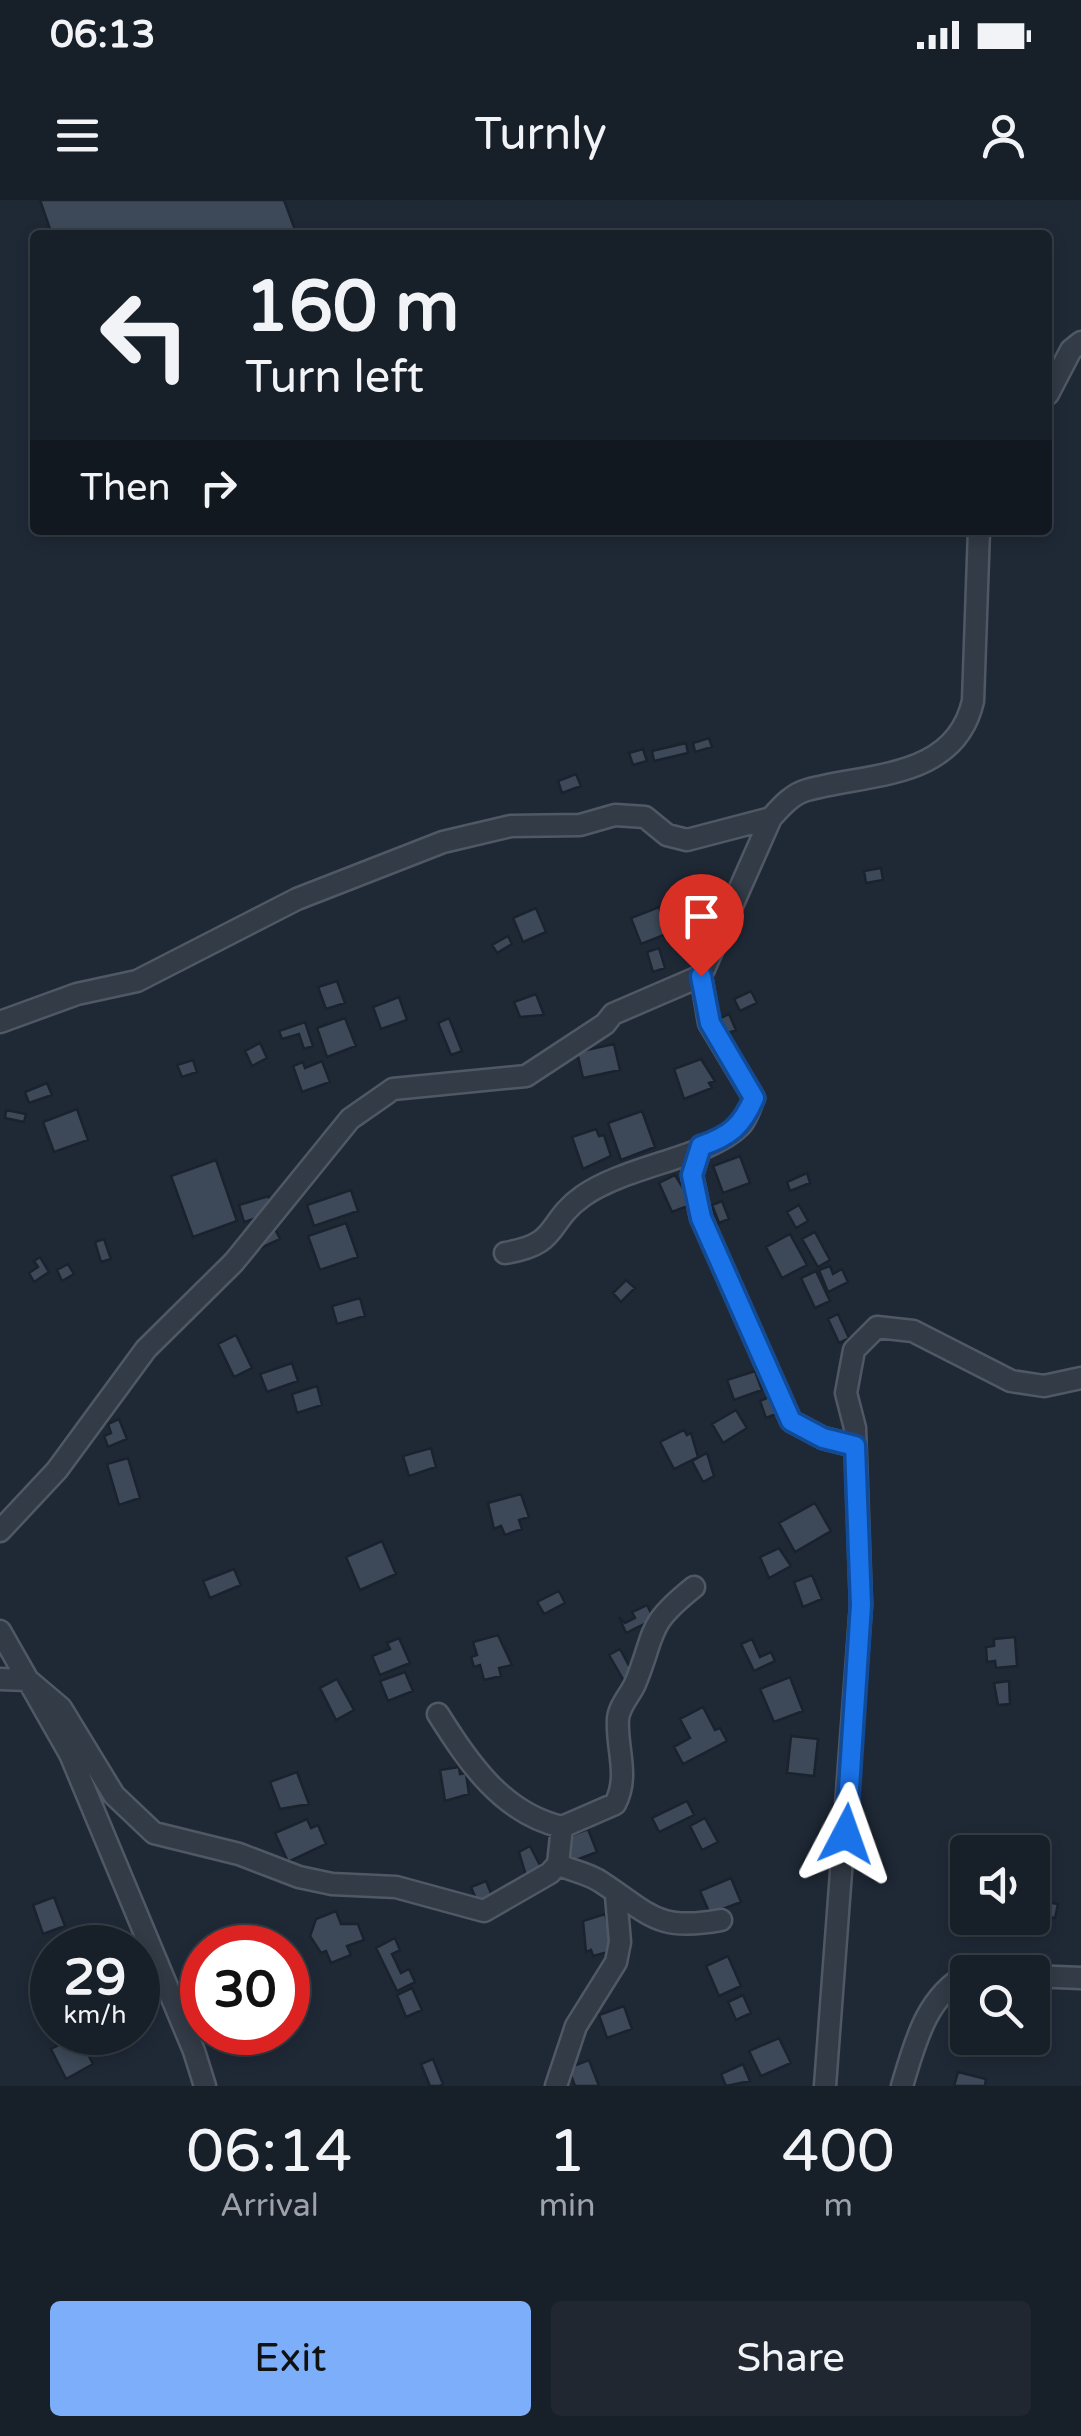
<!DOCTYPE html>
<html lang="en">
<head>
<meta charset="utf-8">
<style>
  :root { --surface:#171f28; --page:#202730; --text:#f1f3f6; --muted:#9ea2a8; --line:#363d45; --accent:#7caef9 }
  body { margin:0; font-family:"Varela Round",sans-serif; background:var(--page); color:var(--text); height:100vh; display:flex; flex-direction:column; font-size:38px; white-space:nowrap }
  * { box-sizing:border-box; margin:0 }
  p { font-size:32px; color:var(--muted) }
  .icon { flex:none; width:55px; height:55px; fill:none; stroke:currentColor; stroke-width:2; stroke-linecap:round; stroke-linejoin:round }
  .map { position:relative; height:1886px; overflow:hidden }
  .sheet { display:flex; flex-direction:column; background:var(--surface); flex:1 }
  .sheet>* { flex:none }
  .guide { position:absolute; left:30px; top:30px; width:1022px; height:305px; border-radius:10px; box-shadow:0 5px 15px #0003,0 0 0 2px var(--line); background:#171f28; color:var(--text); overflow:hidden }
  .tools { position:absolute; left:950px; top:1635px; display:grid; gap:20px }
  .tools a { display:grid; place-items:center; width:100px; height:100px; border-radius:10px; background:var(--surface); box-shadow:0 5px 15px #0003,0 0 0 2px var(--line); font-size:50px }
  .speed { position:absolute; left:30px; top:1725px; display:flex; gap:20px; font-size:50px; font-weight:700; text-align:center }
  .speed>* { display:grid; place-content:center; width:130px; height:130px; border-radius:50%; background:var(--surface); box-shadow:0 5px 15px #0003,0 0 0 2px var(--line); line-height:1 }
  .speed small { font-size:25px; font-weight:400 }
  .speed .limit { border:15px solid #d22; background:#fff; color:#111 }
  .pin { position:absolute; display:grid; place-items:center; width:85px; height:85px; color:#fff; margin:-102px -42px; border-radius:50% 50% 50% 0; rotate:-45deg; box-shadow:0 0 10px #0007 }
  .pin .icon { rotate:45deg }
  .me { position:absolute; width:110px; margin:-55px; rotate:4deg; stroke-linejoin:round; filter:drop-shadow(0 0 8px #0008) }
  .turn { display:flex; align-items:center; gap:35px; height:210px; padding:0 50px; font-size:45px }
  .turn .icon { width:130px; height:130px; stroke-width:2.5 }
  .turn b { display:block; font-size:70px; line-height:85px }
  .then { display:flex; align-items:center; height:95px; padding:0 50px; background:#0003; gap:20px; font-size:38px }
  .eta { display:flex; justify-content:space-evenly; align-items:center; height:170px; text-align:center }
  .eta b { font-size:60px; font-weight:600; line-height:70px }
  .action { display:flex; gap:20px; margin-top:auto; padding:20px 50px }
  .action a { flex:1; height:115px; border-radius:10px; background:var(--accent); color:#111; font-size:40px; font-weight:600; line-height:115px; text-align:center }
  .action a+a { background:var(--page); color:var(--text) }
  .status { display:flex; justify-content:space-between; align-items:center; height:70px; padding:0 50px; background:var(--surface); direction:ltr }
  .status svg { height:28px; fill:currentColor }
  header { display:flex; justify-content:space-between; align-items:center; height:130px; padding:0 50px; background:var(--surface); font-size:45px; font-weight:600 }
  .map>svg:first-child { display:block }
</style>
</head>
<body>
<div class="status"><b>06:13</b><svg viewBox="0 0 49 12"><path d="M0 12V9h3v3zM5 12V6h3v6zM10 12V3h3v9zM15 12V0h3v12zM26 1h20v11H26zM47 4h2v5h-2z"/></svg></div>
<header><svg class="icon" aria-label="menu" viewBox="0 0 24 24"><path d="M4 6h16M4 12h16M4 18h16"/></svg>Turnly<svg class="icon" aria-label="person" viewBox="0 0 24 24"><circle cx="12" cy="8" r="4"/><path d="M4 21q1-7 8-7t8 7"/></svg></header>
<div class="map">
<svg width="1081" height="1886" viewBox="0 0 1081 1886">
  <rect width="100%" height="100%" fill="#1f2936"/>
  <path fill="#3d4959" stroke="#1a222d" stroke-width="2.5" d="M40,0H284L297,35H52Z
    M709,538L712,547L695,552L693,543Z
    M686,543L688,553L654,561L652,551Z
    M643,549L647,561L633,565L629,553Z
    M576,574L581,586L562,593L558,581Z
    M881,668L883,680L866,683L864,671Z
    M659,707L669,733L641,744L631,718Z
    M536,708L546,732L523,742L513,718Z
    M508,736L512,744L497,753L492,745Z
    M659,748L665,768L653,772L647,752Z
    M337,781L345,803L326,809L318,787Z
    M751,791L757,803L740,811L734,799Z
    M536,794L544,815L520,817L514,802Z
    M399,797L407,820L381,829L373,807Z
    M729,814L736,830L726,834L719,819Z
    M345,818L356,846L327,857L317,828Z
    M449,818L462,851L451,855L438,823Z
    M305,822L313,846L304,849L299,834L282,839L279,831Z
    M260,843L267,858L252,866L245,851Z
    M614,844L620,870L583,878L577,852Z
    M701,859L715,881L709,883L712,888L684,899L674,869Z
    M193,860L197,872L182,877L177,865Z
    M322,861L330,882L302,892L293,866L303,862L305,868Z
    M47,883L52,895L29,903L25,892Z
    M77,909L88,940L54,952L43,922Z
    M6,910L26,914L24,922L5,918Z
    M642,911L655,947L621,960L608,923Z
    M596,929L599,936L604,935L611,956L583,969L572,937Z
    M740,956L750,983L723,993L713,966Z
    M216,960L237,1021L193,1037L171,976Z
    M807,973L810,983L790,991L787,982Z
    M675,975L693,1004L672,1012L659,983Z
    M351,990L358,1011L314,1026L307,1005Z
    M269,996L274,1013L244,1022L239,1005Z
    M722,1001L729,1019L719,1023L712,1005Z
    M799,1005L808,1021L796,1028L787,1012Z
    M271,1021L280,1039L261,1048L252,1030Z
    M346,1023L358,1057L320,1070L308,1036Z
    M815,1032L830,1060L818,1067L802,1039Z
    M790,1034L807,1065L782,1078L766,1047Z
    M104,1039L111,1059L101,1062L95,1042Z
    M40,1057L49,1072L34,1082L29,1073L38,1067L34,1061Z
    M68,1064L74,1074L62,1081L57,1070Z
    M830,1066L833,1074L842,1069L848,1082L828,1092L819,1070Z
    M816,1071L830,1101L815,1108L801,1078Z
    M626,1080L635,1088L621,1102L613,1093Z
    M360,1098L365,1116L337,1124L332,1106Z
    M838,1114L849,1138L839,1143L828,1119Z
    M236,1135L252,1168L234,1177L218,1144Z
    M292,1163L298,1181L267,1192L260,1174Z
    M755,1171L762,1190L734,1200L727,1180Z
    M317,1186L322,1205L297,1213L292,1194Z
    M769,1197L776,1214L766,1218L760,1201Z
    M736,1210L747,1228L723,1243L712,1224Z
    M119,1219L127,1239L108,1247L104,1236L111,1233L108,1224Z
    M684,1230L687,1235L691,1233L698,1257L674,1269L660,1242Z
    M431,1248L436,1267L409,1276L403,1256Z
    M707,1253L714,1276L703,1282L692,1261Z
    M128,1258L140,1298L119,1305L107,1264Z
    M521,1294L529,1317L519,1320L522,1329L505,1335L501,1326L494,1329L488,1303Z
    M815,1303L831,1331L795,1352L779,1323Z
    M382,1341L396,1374L360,1390L346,1357Z
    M779,1348L791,1366L769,1378L760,1357Z
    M234,1369L241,1385L210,1398L203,1381Z
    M812,1375L822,1399L803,1407L794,1382Z
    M559,1391L565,1403L544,1414L537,1402Z
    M647,1405L654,1419L626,1433L619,1417L625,1423L635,1418L632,1412Z
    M498,1435L512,1465L499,1468L501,1476L484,1480L480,1465L474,1467L471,1457L477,1455L473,1442Z
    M1015,1437L1017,1466L996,1468L995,1461L987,1462L986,1447L994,1446V1439Z
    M399,1438L410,1463L380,1475L372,1456L390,1449L387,1443Z
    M752,1439L760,1457L771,1452L775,1461L754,1471L741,1444Z
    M620,1449L634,1475L624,1481L609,1455Z
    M405,1472L413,1491L388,1501L380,1481Z
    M790,1477L803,1511L774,1522L760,1489Z
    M337,1479L354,1510L336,1520L320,1488Z
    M1009,1481L1010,1504L998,1505L994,1483Z
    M703,1507L715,1530L720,1528L727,1541L683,1564L674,1547L690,1538L680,1519Z
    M791,1536L818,1539L814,1576L787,1573Z
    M459,1567L460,1574L466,1573L469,1594L445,1601L440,1570Z
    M297,1572L309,1604L280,1609L270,1582Z
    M687,1601L694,1615L659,1632L652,1618Z
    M705,1618L718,1642L702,1650L690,1626Z
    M307,1619L311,1628L318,1625L326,1644L288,1662L275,1633Z
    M588,1629L597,1652L568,1663L559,1640Z
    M530,1646L543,1671L527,1679L519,1652Z
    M731,1678L741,1702L710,1714L700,1691Z
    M486,1681L493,1698L478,1704L471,1687Z
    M54,1697L65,1726L43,1734L33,1705Z
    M1035,1700L1058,1704L1055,1718L1045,1716L1043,1724L1031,1722Z
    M336,1711L341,1724H358L364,1740L347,1746L351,1755L331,1763L326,1751L321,1753L310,1736L316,1719Z
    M605,1714L616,1750L593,1756L591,1750L586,1752L583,1721Z
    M395,1738L400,1750L392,1754L401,1773L409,1769L415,1782L397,1791L376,1748Z
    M728,1756L741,1786L719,1796L706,1766Z
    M412,1788L422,1810L406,1817L397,1795Z
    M743,1795L751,1813L736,1820L728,1802Z
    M624,1806L632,1829L607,1838L599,1815Z
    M78,1835L93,1864L66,1879L51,1849Z
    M779,1838L791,1863L761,1876L749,1851Z
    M433,1859L443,1884L439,1886H430L421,1864Z
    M589,1860L599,1886H575L568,1868Z
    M743,1864L750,1881L726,1886L721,1874Z
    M958,1872L986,1879L985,1886H954Z"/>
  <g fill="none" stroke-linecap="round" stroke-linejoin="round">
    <defs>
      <path id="minor" d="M1048,194L1071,150L1081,142
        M0,822L77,794L137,781L297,699L443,642L511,626L580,625L615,615L645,617L667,635L687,640L771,618
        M701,946L692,975L701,1018L791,1221L823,1238L855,1246
        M505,1053C561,1044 545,1023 583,996C627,965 708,958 740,926C747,919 750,907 754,898L709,823L701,776L771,618C781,607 792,594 807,590C868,573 955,580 973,501L979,330
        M0,1331L57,1270L146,1149L234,1062L350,919L393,889L526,876L605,824L613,814L701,776
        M0,1431L70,1554L194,1851L205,1886
        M0,1479L28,1480L61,1508L114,1595L154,1633L239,1654L299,1677L332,1684L396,1687L484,1711L550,1673L558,1664L562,1627L615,1604C630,1576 616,1548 618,1519C619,1506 630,1495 635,1484C657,1431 644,1427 694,1387
        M438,1514C469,1563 502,1613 562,1627
        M558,1664C571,1671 588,1673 601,1682C650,1714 657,1732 721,1720
        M970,1772H994
        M1032,1776L1081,1778
        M556,1886L576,1826L616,1762L620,1742L616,1696
        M825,1886L861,1405L855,1228L846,1193L854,1150L877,1127L913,1131L1011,1181L1044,1186L1081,1178
        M902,1886C915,1843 926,1796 968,1774"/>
    </defs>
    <use href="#minor" stroke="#505865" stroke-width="25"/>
    <use href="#minor" stroke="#323b46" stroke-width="20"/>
  </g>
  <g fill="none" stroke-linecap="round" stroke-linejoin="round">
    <defs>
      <path id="route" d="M701,776L710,823L754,898C742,926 730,936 701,946L692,975L701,1018L791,1221L823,1238L855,1246L861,1405L846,1634"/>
    </defs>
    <use href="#route" stroke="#114b97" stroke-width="25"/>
    <use href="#route" stroke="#1a73e8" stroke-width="18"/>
  </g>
</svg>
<div class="tools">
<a><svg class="icon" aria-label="sound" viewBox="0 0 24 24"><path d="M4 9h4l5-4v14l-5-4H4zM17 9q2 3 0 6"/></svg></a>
<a><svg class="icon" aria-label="search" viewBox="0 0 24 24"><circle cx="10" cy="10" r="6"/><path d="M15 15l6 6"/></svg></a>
</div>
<div class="speed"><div>29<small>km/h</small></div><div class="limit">30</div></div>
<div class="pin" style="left:701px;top:776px;background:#d93025"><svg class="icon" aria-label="arrive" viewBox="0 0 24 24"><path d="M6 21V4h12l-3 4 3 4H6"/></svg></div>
<svg class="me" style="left:846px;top:1634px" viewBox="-20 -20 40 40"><path d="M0-17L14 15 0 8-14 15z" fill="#1a73e8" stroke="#fff" stroke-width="4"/></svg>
<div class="guide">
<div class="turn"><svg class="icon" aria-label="left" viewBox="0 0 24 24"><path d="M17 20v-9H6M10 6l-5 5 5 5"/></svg><div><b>160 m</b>Turn left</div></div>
<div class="then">Then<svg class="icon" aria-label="right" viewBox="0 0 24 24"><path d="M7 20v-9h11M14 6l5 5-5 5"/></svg></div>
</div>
</div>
<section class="sheet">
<div class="eta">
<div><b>06:14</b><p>Arrival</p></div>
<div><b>1</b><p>min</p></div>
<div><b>400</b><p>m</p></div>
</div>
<div class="action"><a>Exit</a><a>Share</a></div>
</section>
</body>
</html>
